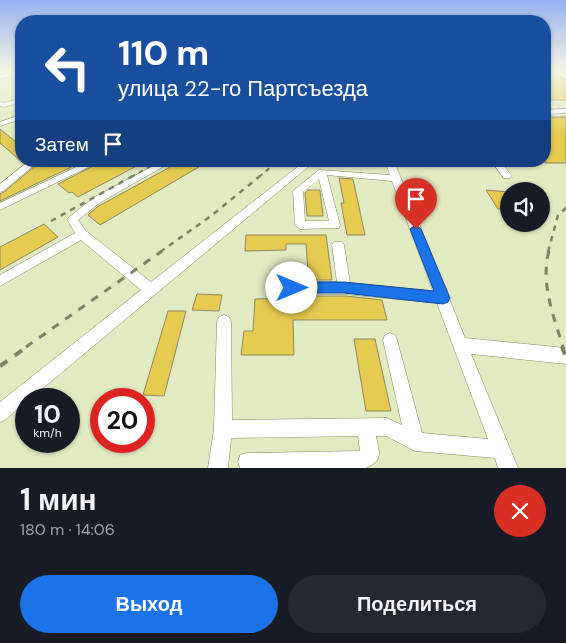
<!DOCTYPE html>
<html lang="ru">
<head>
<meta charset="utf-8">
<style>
  :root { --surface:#171b24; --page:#242831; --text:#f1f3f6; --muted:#9ea1a6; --accent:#1a73e8 }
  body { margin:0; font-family:"DM Sans",sans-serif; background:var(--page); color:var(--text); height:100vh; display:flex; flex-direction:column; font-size:19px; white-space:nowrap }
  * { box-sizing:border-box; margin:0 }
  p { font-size:16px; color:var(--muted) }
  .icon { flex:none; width:28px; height:28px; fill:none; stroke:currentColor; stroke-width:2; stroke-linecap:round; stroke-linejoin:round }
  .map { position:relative; height:468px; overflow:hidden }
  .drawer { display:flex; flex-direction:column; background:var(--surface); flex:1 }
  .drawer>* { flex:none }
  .top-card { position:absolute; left:15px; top:15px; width:536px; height:152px; border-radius:20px; box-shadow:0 1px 4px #0004; background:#1a4fa0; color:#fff; overflow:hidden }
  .buttons { position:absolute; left:500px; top:182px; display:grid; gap:10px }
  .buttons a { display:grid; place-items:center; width:50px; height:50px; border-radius:50%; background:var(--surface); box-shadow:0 1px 4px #0004; font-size:25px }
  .speed { position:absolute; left:15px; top:388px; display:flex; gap:10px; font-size:25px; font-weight:700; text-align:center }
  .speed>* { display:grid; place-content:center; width:65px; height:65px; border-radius:50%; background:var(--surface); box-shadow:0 1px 4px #0004; line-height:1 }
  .speed small { font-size:12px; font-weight:400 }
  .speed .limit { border:8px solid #d22; background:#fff; color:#111 }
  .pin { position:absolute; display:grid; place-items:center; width:42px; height:42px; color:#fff; margin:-51px -21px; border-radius:50% 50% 50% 0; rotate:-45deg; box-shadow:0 0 5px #0007 }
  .pin .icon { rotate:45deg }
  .me { position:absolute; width:55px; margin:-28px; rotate:90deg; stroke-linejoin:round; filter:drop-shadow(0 0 4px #0008) }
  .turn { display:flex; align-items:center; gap:18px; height:105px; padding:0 20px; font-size:22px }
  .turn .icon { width:65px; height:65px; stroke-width:2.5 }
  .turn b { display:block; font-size:35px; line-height:42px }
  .then { display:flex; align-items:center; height:48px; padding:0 20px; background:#0003; gap:10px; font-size:19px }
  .round { display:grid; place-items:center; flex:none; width:52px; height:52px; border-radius:26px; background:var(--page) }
  .summary { display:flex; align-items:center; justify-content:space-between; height:85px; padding:0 20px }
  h1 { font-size:30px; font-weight:700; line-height:38px }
  .cta { display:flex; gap:10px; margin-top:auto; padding:10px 20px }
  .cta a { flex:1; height:58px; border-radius:30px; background:var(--accent); color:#fff; font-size:20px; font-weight:700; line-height:58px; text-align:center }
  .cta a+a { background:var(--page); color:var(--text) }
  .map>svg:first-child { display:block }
</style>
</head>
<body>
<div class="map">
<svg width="566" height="468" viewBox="0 0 566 468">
  <rect width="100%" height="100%" fill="#e2eac2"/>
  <path fill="#e6cb51" stroke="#908762" d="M545,71H552L566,80V100H552L545,97Z
    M545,117H566V163H545Z
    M0,129L21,146V161H26L23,163L0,143Z
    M41,161H84L0,201V194L4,192Z
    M103,161H146L78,197L72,192L69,193L58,184Z
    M181,161H209L100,225L88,215L97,207Z
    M339,178L353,179L365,235H347L341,203H344Z
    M308,190H320L323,216H307L305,193Z
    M486,190L509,192V209H498Z
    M44,224L58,237L0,270V247Z
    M246,235H326L332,280H300V272H308L306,244H286V250L245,251Z
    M197,294L222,295L219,311L192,310Z
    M294,296H346L382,300L387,320H293L294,355H241L244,331H253L255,299L294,298Z
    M168,311H186L164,396L143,395Z
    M354,339H375L391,411H366Z"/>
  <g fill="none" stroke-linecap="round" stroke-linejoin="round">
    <defs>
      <path id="minor" d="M16,71H21V73L0,79V75Z
        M21,98V102L5,107L0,106V102L5,103Z
        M545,101L548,102V104L545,105Z
        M566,109V113L545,114V110Z
        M21,115V119L0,126V122Z
        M29,161H39L3,191L0,192V184Z
        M89,161H101L0,210V203Z
        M162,161H173L101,202L78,220L86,231L151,282L305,161H315L30,399H26V402L6,419L0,422V402L141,290L81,240L0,286V275L75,233L67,219L93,198Z
        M385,161H394L465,338L566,348V364L471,354L518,468H498L495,458L415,451L386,436H376C379,452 384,460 366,468H240L238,462L240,455L247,453L360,451L358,436L231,438L228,468H208L214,429L217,322L219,317L224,315L229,317L231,322L232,420L387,418L402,425L383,340L385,335L390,333L395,335L397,340L422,433L488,439L437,303L344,294H292L287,292L285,288L287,284L292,282H337L332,245L334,242H342L344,245L350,283L433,291L392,181L327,175L340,225L339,228L300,229L295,225L293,191L319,170L390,175ZM319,179L329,221H305L303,192Z
        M491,161H500L512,176L510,178H504Z"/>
    </defs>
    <use href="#minor" stroke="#848b66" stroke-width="1"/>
    <path stroke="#a6ac8c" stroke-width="1" stroke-dasharray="0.5 2" stroke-linecap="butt" d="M0,116L21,108"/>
    <use href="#minor" fill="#fff" fill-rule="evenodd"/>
    <path stroke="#7c8167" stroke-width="2" stroke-dasharray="4.5 4.5" stroke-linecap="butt" d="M131,177L160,161
      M259,177L278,161"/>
    <path stroke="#7c8167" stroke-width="2.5" stroke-dasharray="5.5 5.5" stroke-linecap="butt" d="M51,221L133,176
      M160,252L211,216L260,176
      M548,252L558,215L566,208"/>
    <path stroke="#7c8167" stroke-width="3" stroke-dasharray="8 8" stroke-linecap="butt" d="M549,251C540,283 554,317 563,347
      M26,347L162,251"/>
    <path stroke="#7c8167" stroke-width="4" stroke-dasharray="9 9" stroke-linecap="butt" d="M562,346L566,358
      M0,366L28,346"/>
  </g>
  <linearGradient id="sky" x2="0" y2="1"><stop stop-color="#99b0f0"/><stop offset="0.52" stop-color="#f2f6e4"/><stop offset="1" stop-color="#f2f6e4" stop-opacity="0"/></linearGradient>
  <rect width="566" height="136" fill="url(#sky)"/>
  <path fill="#1a73e8" stroke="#114b97" d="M416,225L421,229L450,298L448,302L443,304L344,293H292L287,292L285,288L287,284L292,282H344L434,291L410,229Z"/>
</svg>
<div class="buttons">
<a><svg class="icon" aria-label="sound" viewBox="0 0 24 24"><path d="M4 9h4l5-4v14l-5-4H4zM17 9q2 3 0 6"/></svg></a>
</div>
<div class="speed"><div>10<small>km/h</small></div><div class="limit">20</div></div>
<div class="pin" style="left:416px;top:229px;background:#d93025"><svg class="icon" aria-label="arrive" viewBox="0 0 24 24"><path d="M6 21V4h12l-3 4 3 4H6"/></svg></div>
<svg class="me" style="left:292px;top:288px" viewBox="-20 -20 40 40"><circle r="19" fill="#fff"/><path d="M0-13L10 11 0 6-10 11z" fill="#1a73e8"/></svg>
<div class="top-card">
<div class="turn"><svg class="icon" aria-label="left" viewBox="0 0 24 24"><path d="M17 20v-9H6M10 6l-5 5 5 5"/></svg><div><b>110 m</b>улица 22-го Партсъезда</div></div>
<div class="then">Затем<svg class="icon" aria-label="arrive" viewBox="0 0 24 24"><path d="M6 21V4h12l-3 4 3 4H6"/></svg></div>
</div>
</div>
<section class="drawer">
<div class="summary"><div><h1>1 мин</h1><p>180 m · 14:06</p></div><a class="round" style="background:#d93025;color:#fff"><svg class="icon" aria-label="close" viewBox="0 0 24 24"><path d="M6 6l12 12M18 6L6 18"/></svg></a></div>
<div class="cta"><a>Выход</a><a>Поделиться</a></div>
</section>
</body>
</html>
